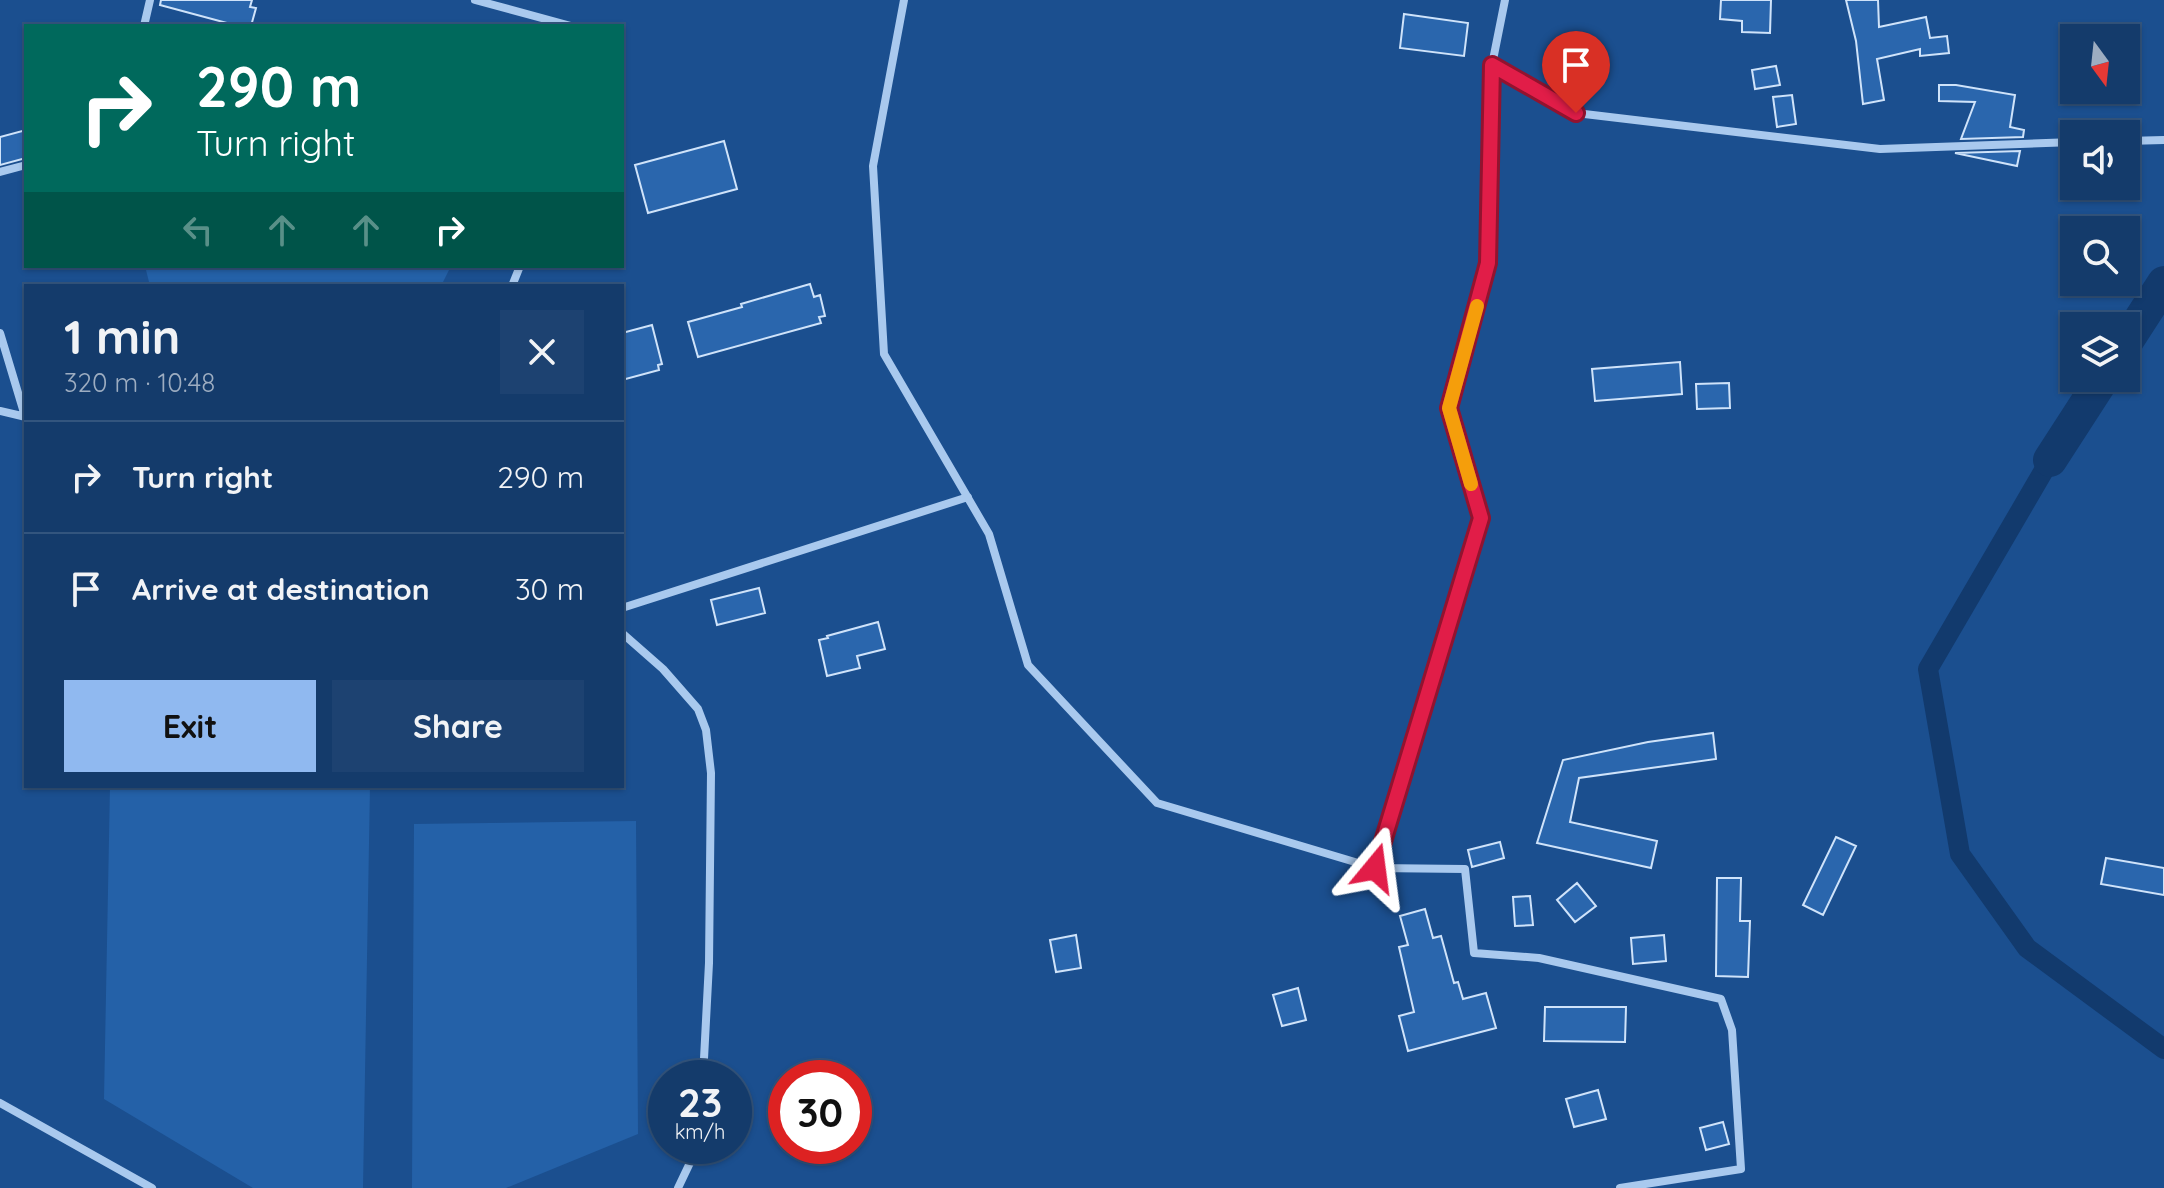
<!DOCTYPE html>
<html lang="en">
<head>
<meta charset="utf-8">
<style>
  :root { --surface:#143b6b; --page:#1d4271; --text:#f1f3f6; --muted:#9dadc1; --line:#33557e; --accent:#90b9f0 }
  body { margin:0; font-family:Quicksand,sans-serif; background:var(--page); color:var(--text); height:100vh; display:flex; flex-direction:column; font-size:30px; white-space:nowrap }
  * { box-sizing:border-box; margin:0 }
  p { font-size:26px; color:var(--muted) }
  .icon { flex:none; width:44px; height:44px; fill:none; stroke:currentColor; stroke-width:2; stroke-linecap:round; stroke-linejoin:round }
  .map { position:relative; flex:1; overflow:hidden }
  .panel { position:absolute; left:24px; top:284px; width:600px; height:504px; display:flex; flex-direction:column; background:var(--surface); border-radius:0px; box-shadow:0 2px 6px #0004,0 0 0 2px var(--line) }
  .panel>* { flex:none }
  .hud { position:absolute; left:24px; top:24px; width:600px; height:244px; border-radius:0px; box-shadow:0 2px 6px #0004,0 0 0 2px var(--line); background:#00695c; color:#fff; overflow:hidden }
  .needle { width:52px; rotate:165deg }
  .tools { position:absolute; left:2060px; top:24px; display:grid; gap:16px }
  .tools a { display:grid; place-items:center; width:80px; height:80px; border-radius:0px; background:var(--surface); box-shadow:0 2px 6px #0004,0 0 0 2px var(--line); font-size:40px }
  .speed { position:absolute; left:648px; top:1060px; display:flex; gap:16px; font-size:40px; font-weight:700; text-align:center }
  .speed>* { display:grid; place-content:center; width:104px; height:104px; border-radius:50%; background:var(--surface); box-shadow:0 2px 6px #0004,0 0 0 2px var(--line); line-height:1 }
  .speed small { font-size:20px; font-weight:400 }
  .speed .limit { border:12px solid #d22; background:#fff; color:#111 }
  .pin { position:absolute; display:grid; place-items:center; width:68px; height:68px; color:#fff; margin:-82px -34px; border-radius:50% 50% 50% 0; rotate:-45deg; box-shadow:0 0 8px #0007 }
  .pin .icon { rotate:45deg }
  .me { position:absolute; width:88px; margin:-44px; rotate:16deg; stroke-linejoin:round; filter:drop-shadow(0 0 6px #0008) }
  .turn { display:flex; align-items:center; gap:28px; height:168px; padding:0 40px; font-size:36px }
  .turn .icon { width:104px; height:104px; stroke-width:2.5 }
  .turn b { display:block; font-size:56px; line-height:68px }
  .lanes { display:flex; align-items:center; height:76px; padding:0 40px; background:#0003; justify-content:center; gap:40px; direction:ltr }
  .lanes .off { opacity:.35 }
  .round { display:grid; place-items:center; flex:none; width:84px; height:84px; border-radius:0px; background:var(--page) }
  .overview { display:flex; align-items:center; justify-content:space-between; height:136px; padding:0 40px }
  h1 { font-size:48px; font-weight:700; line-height:60px }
  .cta { display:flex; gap:16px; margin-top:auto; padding:16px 40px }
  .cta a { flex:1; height:92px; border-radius:0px; background:var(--accent); color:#111; font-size:32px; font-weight:700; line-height:92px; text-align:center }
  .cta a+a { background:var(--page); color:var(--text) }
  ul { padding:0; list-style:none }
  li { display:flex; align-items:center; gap:24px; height:112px; padding:0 40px; border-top:2px solid var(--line) }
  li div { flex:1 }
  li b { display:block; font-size:30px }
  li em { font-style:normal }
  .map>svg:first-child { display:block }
</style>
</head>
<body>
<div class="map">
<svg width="2164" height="1188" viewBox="0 0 2164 1188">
  <rect width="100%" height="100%" fill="#1b4f8f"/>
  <path fill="#2461a8" d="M145,266H451L441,286H150Z
    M110,786H370L363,1188H253L104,1099Z
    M636,821L638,1134L506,1188H412L414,824Z"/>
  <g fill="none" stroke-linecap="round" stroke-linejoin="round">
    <path stroke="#123a6d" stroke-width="20" d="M2050,460L1928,669L1960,854L2027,948L2164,1049"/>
    <path stroke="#123a6d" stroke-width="34" d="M2126,342L2164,283
      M2050,460L2103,378"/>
  </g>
  <path fill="#2a66ad" stroke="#cfe3fa" stroke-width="2" d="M161,0H252L250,7L256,8L251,26H238L160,5Z
    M1721,0H1771L1770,33L1742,32V21L1720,19Z
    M1846,0H1878L1879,27L1926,17L1930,38L1947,36L1949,53L1920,56V49L1877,59L1884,100L1863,104L1856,41Z
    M1404,14L1468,23L1464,56L1400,48Z
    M1776,66L1780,85L1755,89L1752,70Z
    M1939,85H1956L2015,95L2010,127L2024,130L2023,137L1961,139L1975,102L1939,101Z
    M1792,95L1796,124L1777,127L1773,97Z
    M26,130V158L0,165V137Z
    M724,141L737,189L648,213L635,165Z
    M2020,151L2017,166L1955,153Z
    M810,284L814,297L820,295L825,316L819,317L821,323L698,357L688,322L742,307L741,304Z
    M652,325L662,364L658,365L659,370L622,380V333Z
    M1680,362L1682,394L1595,401L1592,369Z
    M1729,383L1730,408L1697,409L1696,384Z
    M759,588L765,613L717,625L711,600Z
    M878,622L885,649L857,656L860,668L827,676L819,640L828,638L827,636Z
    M1713,733L1716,759L1579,778L1570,822L1657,841L1651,868L1537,843L1563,760L1648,742Z
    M1836,837L1856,846L1823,915L1803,905Z
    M1500,842L1504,858L1472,867L1468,850Z
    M2106,858L2164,868V895L2101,884Z
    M1717,878H1741L1740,921H1750L1748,977L1716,976Z
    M1577,883L1596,906L1575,922L1557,900Z
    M1530,896L1533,925L1515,926L1513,897Z
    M1425,909L1433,938L1441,936L1454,983L1458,982L1463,999L1486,993L1496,1028L1408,1051L1399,1016L1414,1012L1399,947L1408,945L1400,916Z
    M1076,935L1081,968L1056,972L1050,940Z
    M1664,935L1666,961L1633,964L1631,938Z
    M1298,988L1306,1020L1282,1026L1273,995Z
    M1545,1007H1626L1625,1042L1544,1041Z
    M1598,1090L1606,1119L1574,1127L1566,1099Z
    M1723,1122L1729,1144L1706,1150L1700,1128Z"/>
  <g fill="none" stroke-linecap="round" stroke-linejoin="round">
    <path stroke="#a9c9ee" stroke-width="8" d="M475,0L571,26
      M904,0L873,166L884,354L989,534L1028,665L1157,803L1375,868
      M1505,0L1492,65L1576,113L1880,149L2074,142
      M144,26L150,0
      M1492,65L1488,263L1449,408L1481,518L1375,868L1465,869L1474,953L1539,958L1721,999L1732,1030L1741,1169L1620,1188
      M2126,141L2164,140
      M0,172L26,165
      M512,286L520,266
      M0,333L25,416
      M0,411L26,417
      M622,608L968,497
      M622,633L663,669L698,709L706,730L711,773L709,963L703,1078
      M0,1103L152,1188
      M678,1188L698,1146"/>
  </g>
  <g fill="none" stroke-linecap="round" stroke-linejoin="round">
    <defs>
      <path id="route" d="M1375,868L1481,518L1449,408L1488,263L1492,65L1576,113"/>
    </defs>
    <use href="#route" stroke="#92132f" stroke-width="20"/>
    <use href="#route" stroke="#e11d48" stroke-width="14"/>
    <path stroke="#f59e0b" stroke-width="14" d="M1471,484L1449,408L1477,306"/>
  </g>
</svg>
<div class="tools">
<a><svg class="needle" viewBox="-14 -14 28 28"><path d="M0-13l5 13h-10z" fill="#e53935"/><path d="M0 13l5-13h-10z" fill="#9dadc1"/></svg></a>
<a><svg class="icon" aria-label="sound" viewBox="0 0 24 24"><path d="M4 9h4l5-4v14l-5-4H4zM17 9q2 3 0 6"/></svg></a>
<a><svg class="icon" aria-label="search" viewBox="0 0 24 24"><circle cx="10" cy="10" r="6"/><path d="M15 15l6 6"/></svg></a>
<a><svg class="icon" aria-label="layers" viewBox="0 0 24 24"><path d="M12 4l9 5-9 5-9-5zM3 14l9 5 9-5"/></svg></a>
</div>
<div class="speed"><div>23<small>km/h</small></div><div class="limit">30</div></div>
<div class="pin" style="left:1576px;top:113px;background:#d93025"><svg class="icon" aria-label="arrive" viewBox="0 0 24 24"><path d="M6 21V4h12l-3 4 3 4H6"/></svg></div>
<svg class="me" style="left:1375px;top:868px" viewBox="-20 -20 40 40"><path d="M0-17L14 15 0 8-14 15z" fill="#e11d48" stroke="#fff" stroke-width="4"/></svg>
<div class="hud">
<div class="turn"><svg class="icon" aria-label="right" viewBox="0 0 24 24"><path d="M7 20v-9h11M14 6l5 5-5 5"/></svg><div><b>290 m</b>Turn right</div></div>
<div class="lanes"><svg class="icon off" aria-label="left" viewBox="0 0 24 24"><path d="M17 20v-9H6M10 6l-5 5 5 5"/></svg><svg class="icon off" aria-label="ahead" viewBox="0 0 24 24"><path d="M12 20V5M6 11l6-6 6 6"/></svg><svg class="icon off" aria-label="ahead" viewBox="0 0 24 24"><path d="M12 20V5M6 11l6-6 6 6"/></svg><svg class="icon" aria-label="right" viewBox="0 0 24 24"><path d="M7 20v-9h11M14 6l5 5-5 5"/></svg></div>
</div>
<section class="panel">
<div class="overview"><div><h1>1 min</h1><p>320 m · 10:48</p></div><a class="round"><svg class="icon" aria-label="close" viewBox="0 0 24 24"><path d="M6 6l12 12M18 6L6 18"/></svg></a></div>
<ul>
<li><svg class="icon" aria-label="right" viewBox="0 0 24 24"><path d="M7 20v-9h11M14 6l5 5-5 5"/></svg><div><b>Turn right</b></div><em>290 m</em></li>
<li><svg class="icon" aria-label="arrive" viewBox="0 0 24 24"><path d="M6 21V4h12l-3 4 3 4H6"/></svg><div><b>Arrive at destination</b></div><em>30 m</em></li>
</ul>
<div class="cta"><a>Exit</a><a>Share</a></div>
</section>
</div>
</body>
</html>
